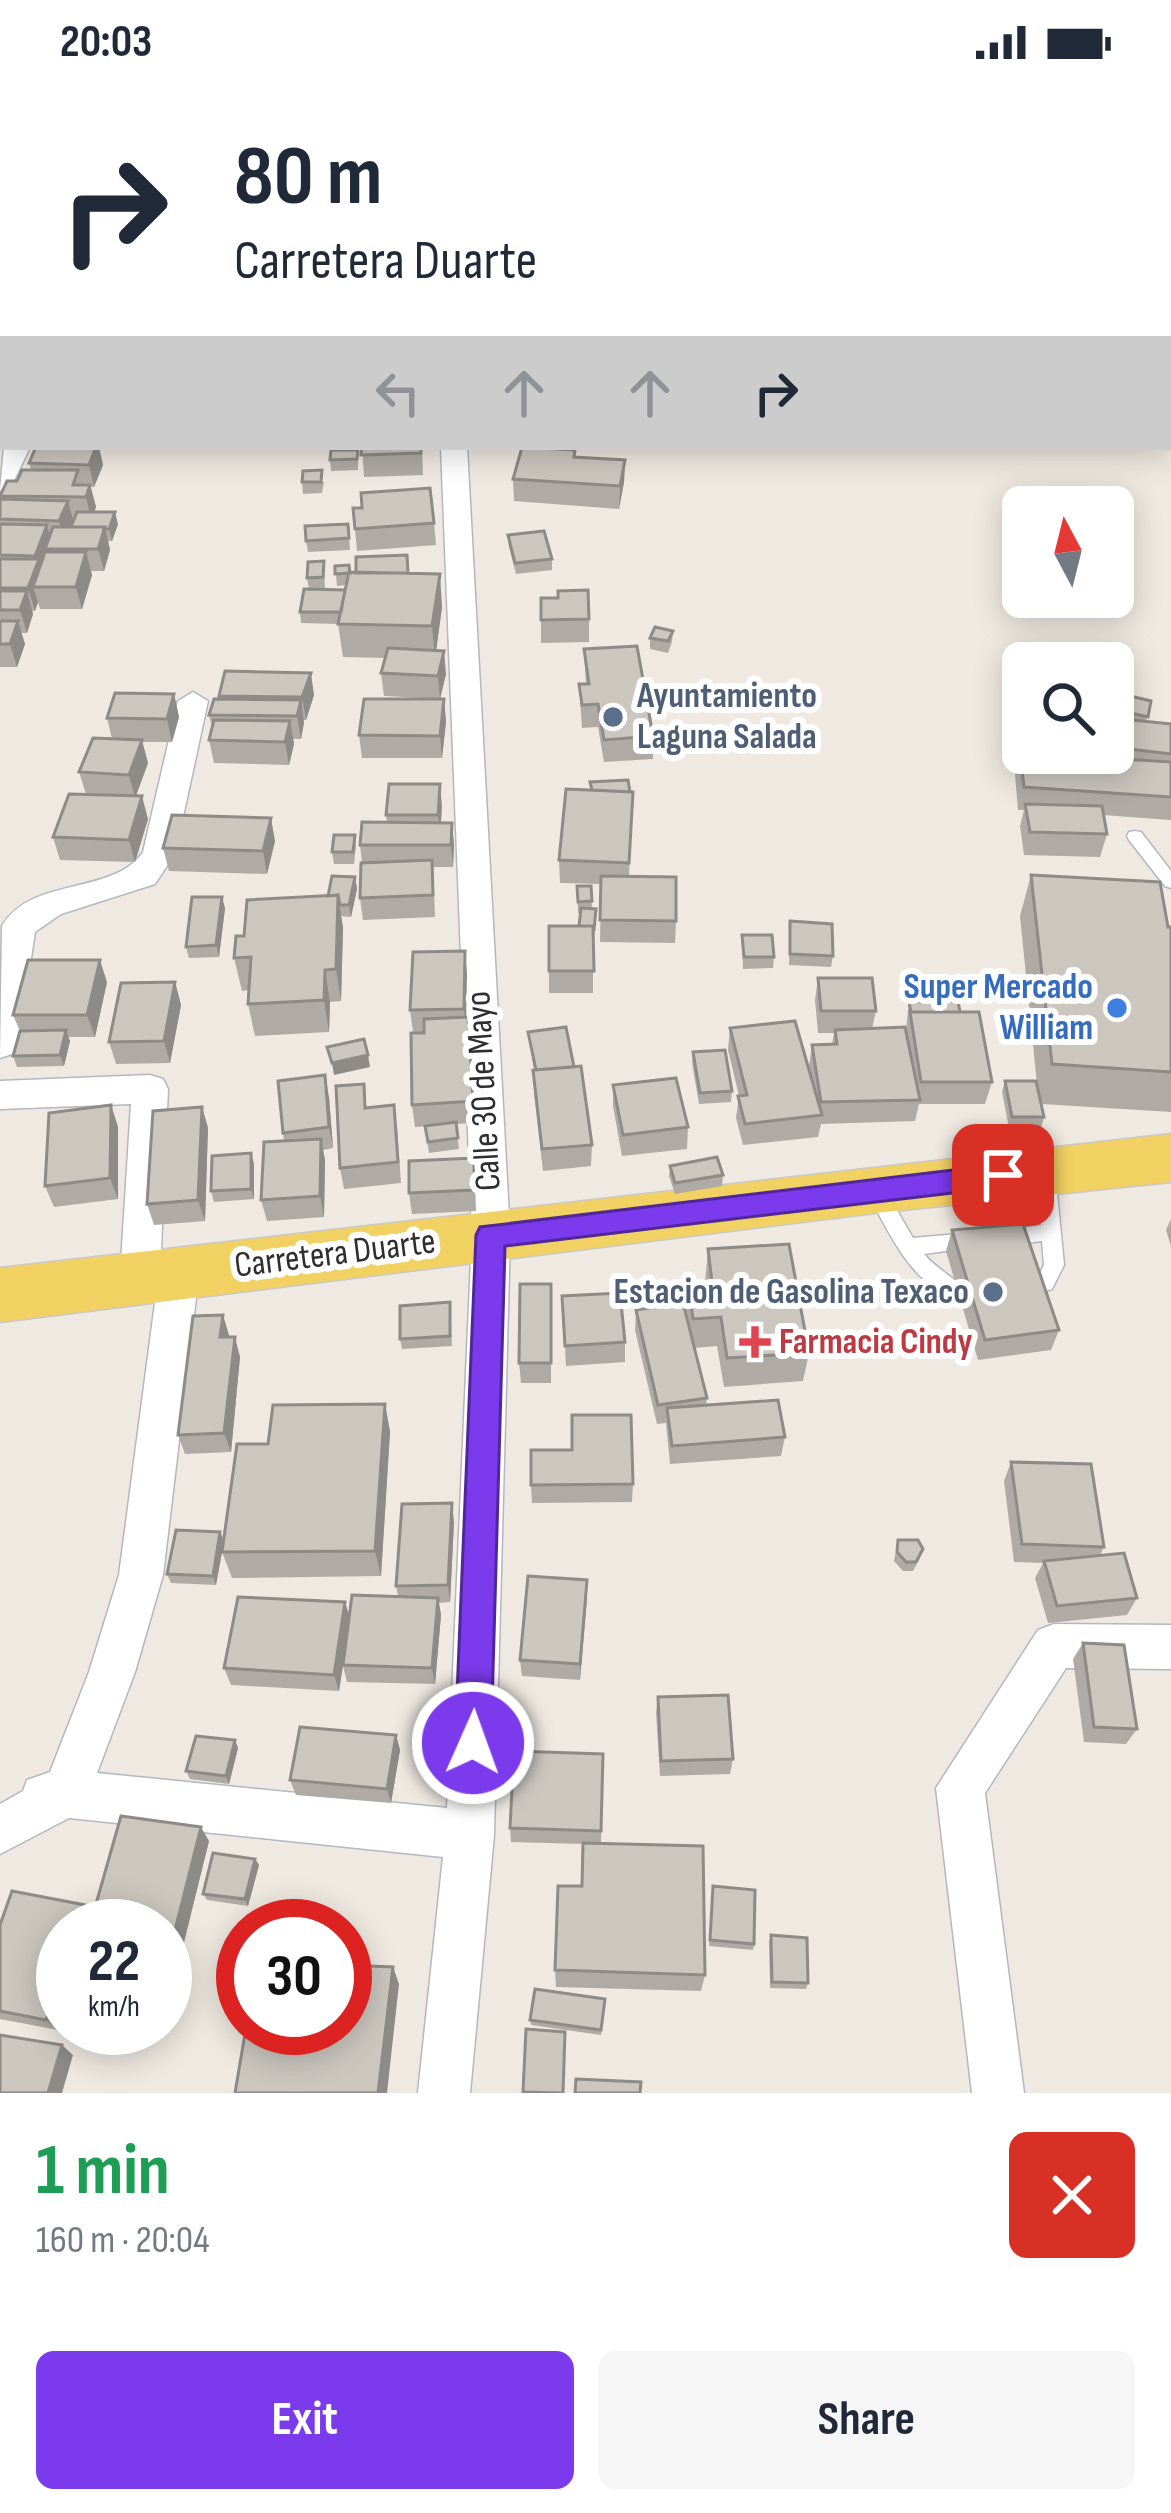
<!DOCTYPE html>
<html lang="en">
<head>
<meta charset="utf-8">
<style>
  :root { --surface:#fff; --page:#f6f6f7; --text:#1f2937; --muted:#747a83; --accent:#7c3aed }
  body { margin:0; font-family:"Sofia Sans Condensed",sans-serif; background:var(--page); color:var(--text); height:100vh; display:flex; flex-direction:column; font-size:45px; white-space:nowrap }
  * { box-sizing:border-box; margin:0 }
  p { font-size:39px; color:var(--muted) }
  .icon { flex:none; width:66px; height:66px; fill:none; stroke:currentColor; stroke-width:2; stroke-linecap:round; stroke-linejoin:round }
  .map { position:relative; height:2009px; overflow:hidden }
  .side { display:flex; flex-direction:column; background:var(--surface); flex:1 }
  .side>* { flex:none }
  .banner { position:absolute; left:0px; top:0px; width:1173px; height:366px; box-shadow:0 6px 30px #0003; background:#fff; color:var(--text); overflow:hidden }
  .needle { width:78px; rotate:353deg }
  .tools { position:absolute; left:1002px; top:402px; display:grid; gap:24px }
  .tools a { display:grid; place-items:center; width:132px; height:132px; border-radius:18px; background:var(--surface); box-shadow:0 6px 30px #0003; font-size:60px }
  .speed { position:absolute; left:36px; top:1815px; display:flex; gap:24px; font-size:60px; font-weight:700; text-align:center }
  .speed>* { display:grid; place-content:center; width:156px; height:156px; border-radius:50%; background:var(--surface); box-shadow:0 6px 30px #0003; line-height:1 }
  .speed small { font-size:30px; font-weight:400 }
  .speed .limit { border:18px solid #d22; background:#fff; color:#111 }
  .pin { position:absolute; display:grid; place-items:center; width:102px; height:102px; color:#fff; margin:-51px; border-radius:24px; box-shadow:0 6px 18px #0006 }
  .me { position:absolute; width:132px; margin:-66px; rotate:2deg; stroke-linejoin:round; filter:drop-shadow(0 0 9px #0008) }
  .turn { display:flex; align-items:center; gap:42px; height:252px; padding:0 36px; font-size:54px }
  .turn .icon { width:156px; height:156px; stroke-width:2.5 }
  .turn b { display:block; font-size:84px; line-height:102px }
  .lanes { display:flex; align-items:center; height:114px; padding:0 36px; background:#0003; justify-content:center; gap:60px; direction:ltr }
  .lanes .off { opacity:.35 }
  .round { display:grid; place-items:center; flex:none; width:126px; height:126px; border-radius:18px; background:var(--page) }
  .overview { display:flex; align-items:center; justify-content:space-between; height:204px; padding:0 36px }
  h1 { font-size:72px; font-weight:700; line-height:90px; color:#1e9e55 }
  .button { display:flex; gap:24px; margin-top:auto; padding:24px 36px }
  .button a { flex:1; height:138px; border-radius:18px; background:var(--accent); color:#fff; font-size:48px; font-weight:700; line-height:138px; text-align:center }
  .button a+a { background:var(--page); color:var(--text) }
  .status { display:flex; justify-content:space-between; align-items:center; height:84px; padding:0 60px; background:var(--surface); direction:ltr }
  .status svg { height:33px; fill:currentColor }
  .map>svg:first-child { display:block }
</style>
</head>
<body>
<div class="status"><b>20:03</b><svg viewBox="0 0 49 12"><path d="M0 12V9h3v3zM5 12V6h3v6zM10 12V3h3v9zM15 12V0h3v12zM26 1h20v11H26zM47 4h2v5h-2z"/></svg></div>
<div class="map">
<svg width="1171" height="2009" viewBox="0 0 1171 2009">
  <rect width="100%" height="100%" fill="#efe9e1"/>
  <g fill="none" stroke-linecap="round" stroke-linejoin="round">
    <defs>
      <path id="lane" d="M1135,747L1141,748L1171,787V804L1165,802L1129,756L1127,752L1129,748Z
        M1046,1081L1053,1084L1055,1089L1064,1181L1052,1205L1031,1212L1024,1210L1021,1204L1024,1198L1038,1193L1044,1181L1042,1157L1002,1162L995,1160L992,1154L995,1148L1041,1141L1037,1089L1039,1084Z
        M877,1101L884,1104L913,1154L969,1149L976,1151L979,1157L976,1163L924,1170C937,1186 959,1196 969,1210L966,1216L959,1218C912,1200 890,1152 868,1109L870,1104Z"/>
      <path id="street" d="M13,0H33V3H13Z
        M363,0H383L385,3H365Z
        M840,0H860V3H840Z
        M1170,110H1171V122H1170Z
        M4,363H30L13,399L0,407Z
        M441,363H467L510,1151L494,1751L470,2009H418L443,1773L69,1734L0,1770V1720L23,1707L27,1696L50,1688L89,1588L119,1491L158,1196L154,1206L140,1211L126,1206L120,1194L131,1020L0,1025V997L150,991L163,995L168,1005L160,1188L165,1177L179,1173L193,1177L199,1189L163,1491L135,1588L97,1689L447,1724L472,1151Z
        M193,608L208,617L175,770L155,800L61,830L35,848L18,961L12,970L0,974L2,842C31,792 113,812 143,768L178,617Z
        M1054,1540L1171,1541V1585L1066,1584L985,1709L1024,2009H972L936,1704L1038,1546Z"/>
      <path id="primary" d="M1171,1050V1098L875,1129L0,1238V1184Z"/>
    </defs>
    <use href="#lane" stroke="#b4b7c1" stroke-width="3"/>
    <use href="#street" stroke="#b4b7c1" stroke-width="3"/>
    <use href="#primary" stroke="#c9c9c9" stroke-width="3"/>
    <use href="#lane" fill="#fff" fill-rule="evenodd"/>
    <use href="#street" fill="#fff" fill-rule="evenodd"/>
    <use href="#primary" fill="#f2d163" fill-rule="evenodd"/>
  </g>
  <path fill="#afaba4" d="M777,0H842L841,3H777Z
    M0,158H3V345H0Z
    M99,363L103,381L94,403H91L96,423L94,428L118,440L112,457H108L110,466L104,487H91L92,491L82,525H40L38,518L35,527H32L33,530L27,549H21L25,560L17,583H0V412L31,386L29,379Z
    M362,363H422L423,391L364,393Z
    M358,366V386L331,387L330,376Z
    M575,373L625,376L624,398L619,425L514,417L513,395Z
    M302,398H324L322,409L303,410Z
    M353,424L434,439L436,461L357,467Z
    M348,440L350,466L308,468L306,457Z
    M508,451L552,475V486L516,490L509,463Z
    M324,477L325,505H310L345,506L346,501L337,502L335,482L350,488L408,489L442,523L436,567L446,590L440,615L384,612L381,589L386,574L343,573L338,540L301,539L300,528L309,505L307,494Z
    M541,514H558L589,535V558L541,559Z
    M673,547L672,558L668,569L650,565V554Z
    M584,565L653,652V675L604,678L598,643L582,644L579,600H586Z
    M1113,608L1151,617L1146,637L1171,640V736L1103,731L1107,750L1100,773L1024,771L1020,742L1024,726H1018L1015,691L1017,684H1008L1006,660L1009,648L1042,670L1076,672V669H1102L1101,674H1104V669H1113Z
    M174,610L179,633L172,658H142L148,679L136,712L148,735L135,778L60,776L53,753L86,710L79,688L112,655L107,634Z
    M314,611L306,636H304L301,655H293L294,660L289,681L214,679L209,656L212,644L209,631L220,615L219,612Z
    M444,615L446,638L442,674H362L359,651Z
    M590,698L633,708L629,793L676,837L675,859L600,858L601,800L560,799L559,776L590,706Z
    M440,700L441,739H452L454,761L453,783H433L435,833L363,836L360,814L362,779L360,761L387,738L386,731Z
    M355,751L356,762L354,780H334L332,768Z
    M275,757L267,790L169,787L163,764Z
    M1031,791L1171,843V1028L1042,1020L1044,1033L1041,1044H1009L1002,1008L1005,997L1037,1000L1020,832Z
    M355,793L357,805L351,833L341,832L343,844L341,917L330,918L329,948L255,952L248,920L249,906L242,907L234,874L244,852L328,812Z
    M577,802H591L592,824L596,825L593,857V909H549V842H579L581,829H578Z
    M225,824L219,873L189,874L186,863Z
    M790,837L833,872L831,883L789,881Z
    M742,851L774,873L773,884L743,885Z
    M465,867L466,933L474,1039L456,1040L459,1065L429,1069L425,1042H432L415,1043L412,1021L424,948H413L410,926Z
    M818,894L876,927L872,945L906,946L909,918L960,928L992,998L985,1020H919L915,1037L821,1040L818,1053L743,1061L736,1034L739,1012L728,966L730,944L810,991L809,982L812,961L832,960L834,949H818L815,916Z
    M107,898L95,953H68L70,957L64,982L17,983L13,972L20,947L13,931Z
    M175,898L181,921L170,979L116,980L109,958Z
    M528,948L592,1061L591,1082L543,1087L534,1008V986Z
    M693,968L732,1007L731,1018L699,1020L692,979Z
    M613,1001L688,1043L687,1065L622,1072L613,1022Z
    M329,1013L333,1064L323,1066L325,1076L324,1133L267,1137L261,1116L284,1057L283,1049Z
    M111,1021L118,1043V1115L54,1123L45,1102Z
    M202,1023L208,1044L205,1137L154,1141L147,1120Z
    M368,1024L397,1043L401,1099L344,1105L340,1084Z
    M251,1069L254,1080V1115L214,1118L211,1107Z
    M670,1082L723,1091L722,1102L675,1110L669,1092Z
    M475,1095L476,1127L412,1130L409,1109Z
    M1171,1135V1162L1166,1146Z
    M952,1146L1059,1246L1051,1266L978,1276L946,1167Z
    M708,1165L809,1269L803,1297L724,1303L717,1262L694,1264L707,1314L706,1321L785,1353L781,1372L670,1380L666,1339L657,1340L635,1246L636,1226L685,1229L688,1200L705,1199Z
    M551,1200V1299H521L519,1279Z
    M562,1212L625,1258V1278L566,1282Z
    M450,1218L452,1262L402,1265L400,1255Z
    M229,1251L240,1273L231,1368L185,1370L178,1351Z
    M385,1320L390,1348L381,1492L232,1494L222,1468L268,1360Z
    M572,1366L633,1400L632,1418L532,1419L531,1401Z
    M1011,1378L1104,1463L1100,1471L1137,1514L1127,1531L1048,1539L1035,1494L1043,1479L1014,1478L1004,1397Z
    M454,1438L450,1518L439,1519L441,1531L435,1600L347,1598L343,1582L339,1607L231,1601L224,1584L345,1518L349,1532L398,1512L396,1502Z
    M220,1448L224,1457L216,1501L171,1499L167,1490Z
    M898,1456L920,1474L913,1487H903L894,1477Z
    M587,1496L580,1596L522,1592L520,1576Z
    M1083,1559L1137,1645L1126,1660L1084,1658L1073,1575Z
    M658,1613L733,1675L730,1690L660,1692L656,1628Z
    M396,1651L400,1666L391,1719L296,1711L290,1696Z
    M235,1656L238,1664L229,1700L190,1695L186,1687Z
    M603,1670L601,1759L705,1891L701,1907L556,1903L555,1886L582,1802L583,1760L511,1758L510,1744Z
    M209,1757L184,1858L165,1855V1842H99L94,1837L92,1842H63V1931L58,1946L0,1935V1841L93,1831Z
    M255,1775L259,1781L248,1822L207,1816L203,1810Z
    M713,1802L754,1860L753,1866L709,1862Z
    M771,1851L808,1899L806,1905L770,1904L769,1857Z
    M605,1915L601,1951L531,1941L530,1936Z"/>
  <path fill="#8e8b86" d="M3,105V127H0V106Z
    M0,273L3,284V323L0,312Z
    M96,363H99L103,381L94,403L89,381Z
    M625,376L624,398L619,425L620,402Z
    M90,401L96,423L91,435L86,413Z
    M68,417L74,439L65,460L59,437Z
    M115,428L118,440L112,457L109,445Z
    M47,441L53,464L45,465L48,477L33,503L38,518L35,527L28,504L37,479L35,472Z
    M105,443L110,466L104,487L98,465Z
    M86,468L92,491L82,525L76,503Z
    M440,490L442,523L435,575L432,542Z
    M27,507L33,530L27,549L20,526Z
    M18,537L25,560L17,583L10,560Z
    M444,567L446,590L440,615L438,592Z
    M311,589L314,611L306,636L302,613Z
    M174,610L179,633L172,658L167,635Z
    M444,615L446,638L442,674L440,652Z
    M301,616L304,639L301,655L297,632Z
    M290,637L294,660L289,681L285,658Z
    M142,656L148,679L135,714L129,691Z
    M440,700L442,723L440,753L438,731Z
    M142,712L148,735L135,778L129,756Z
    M271,734L275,757L267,790L263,767Z
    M452,739L454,761L453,783L451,761Z
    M355,793L357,805L351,833L349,821Z
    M338,811L343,844L341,917L336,885Z
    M222,813L225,824L219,873L216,861Z
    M465,867L467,889L466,947L464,925Z
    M100,876L107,898L95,953L87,931Z
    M325,886L330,918L329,948L324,916Z
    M175,898L181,921L170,979L164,957Z
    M66,946L70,957L64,982L60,971Z
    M368,971L370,983L334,991L332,979Z
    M325,991L329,1013L333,1064L329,1043Z
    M111,1021L118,1043V1115L110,1094Z
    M202,1023L208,1044L205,1137L198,1116Z
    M321,1055L325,1076L324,1133L320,1112Z
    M251,1069L254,1080V1115L251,1105Z
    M223,1231L229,1251L227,1273L220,1253Z
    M235,1253L240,1273L231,1368L224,1349Z
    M385,1320L390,1348L381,1492L375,1467Z
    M452,1419L454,1438L450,1518L448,1501Z
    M220,1448L224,1457L216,1501L213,1492Z
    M587,1496V1514L580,1596V1580Z
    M438,1514L441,1531L435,1600L432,1584Z
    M345,1518L350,1535L339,1607L334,1591Z
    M396,1651L400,1666L391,1719L387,1705Z
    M235,1656L238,1664L229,1700L226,1692Z
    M201,1743L209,1757L184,1858L175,1846Z
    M255,1775L259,1781L248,1822L245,1815Z
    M85,1821L95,1834H92L94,1837L92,1842H78Z
    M393,1883L399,1900L387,2009H378Z
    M63,1886V1931L58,1946L46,1936Z
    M62,1961L73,1971L62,2009H48Z"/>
  <path fill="#cbc7bf" stroke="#8e8b86" stroke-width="3" d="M334,0H366V1L337,3Z
    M409,0H453L455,3H411Z
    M464,0H537L539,3H465Z
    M674,0H716V3H675Z
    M865,0H918L919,3H866Z
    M0,75L3,83V105L0,106Z
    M0,158H3V176H0Z
    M0,180H3V199H0Z
    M0,200H3V256H0Z
    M36,363H96L89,381L29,379Z
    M362,363H421V369L361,371Z
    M522,363L575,366L574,373L625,376L620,402L513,395Z
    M331,366H358L357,375L330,376Z
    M22,386H78L73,401H90L86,413L0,412L7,397H17Z
    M322,386L321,398H302L303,387Z
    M430,404L434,439L355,445L353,424H362L361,409Z
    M0,415L68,417L59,437L0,435Z
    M77,428H115L109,445H104L105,443H71Z
    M0,440L47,441L35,472L0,471Z
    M348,440L349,454L306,457L305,442Z
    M53,443H105L98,465H45Z
    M544,447L552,475L515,479L508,451Z
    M45,468H86L76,503H33Z
    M407,471L408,489H356V473Z
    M0,475H39L28,504H0Z
    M324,477L323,493L307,494L308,478Z
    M349,481L350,489L335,490V482Z
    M349,488L440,490L432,542L338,540Z
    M304,505L345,506L341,528H300Z
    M588,506L589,535L541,536V514H558V507Z
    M0,507H27L20,526H0Z
    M0,537H18L10,560H0Z
    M655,543L673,547L668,557L650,554Z
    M637,562L653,652L604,656L598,620L582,621L579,600H589L584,565Z
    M388,564L444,567L438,592L381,589Z
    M225,587L311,589L302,613L219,612Z
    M1113,608L1151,617L1148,633L1113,625Z
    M115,609L174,610L167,635L107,634Z
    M214,615L301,616L297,632L209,631Z
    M364,615H444L440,652L359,651Z
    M1113,634L1171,640V670L1113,663Z
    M214,636L290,637L285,658L209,656Z
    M1009,648L1023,649V669H1020L1019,673L1011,672Z
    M93,654L142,656L129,691L79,688Z
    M1020,669L1171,678V713L1024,703Z
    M628,696L630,708L592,706L590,698Z
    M389,700H440L438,731H386Z
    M566,705L633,708L629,779L559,776Z
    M69,710L142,712L129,756L53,753Z
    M1025,720L1102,722L1107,750L1030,748Z
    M172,731L271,734L263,767L163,764Z
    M362,738L452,739L451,761H360Z
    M334,751H355L353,768H332Z
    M432,776L433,811L360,814L361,779Z
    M1031,791L1160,798L1168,843H1171V988L1052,980Z
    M332,792L355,793L349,821H340L338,811L328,812Z
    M601,792L676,793V837L600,836Z
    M577,802H591L592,817L578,818Z
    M338,811L336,885L325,886L324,916L248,920L251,873L234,874L236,852H244L247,816Z
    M192,813H222L216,861L186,863Z
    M581,824L596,825L594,846H593V842H579Z
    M790,837L832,840L833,872L790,870Z
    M549,842H593L594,887H549Z
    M742,851H772L774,873H744Z
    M465,867L464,925L410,926L413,868Z
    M28,876H100L87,931H13Z
    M818,894H872L876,927H821Z
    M175,898L164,957L109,958L121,899Z
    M958,917L960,928H911L909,918Z
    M910,928H979L992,998H921Z
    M468,933L473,1017L412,1021L411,949H424V935Z
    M795,937L822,1031L745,1040L738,1012L747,1011L730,944Z
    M566,943L574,983L536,986L528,948Z
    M905,943L920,1016L821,1018L812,961L837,960L835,946Z
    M66,946L60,971L13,972L20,947Z
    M364,955L368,971L332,979L327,963Z
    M725,966L732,1007L700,1009L693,968Z
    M581,982L592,1061L542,1065L533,986Z
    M325,991L329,1043L283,1049L278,997Z
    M676,994L688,1043L623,1051L613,1001Z
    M1005,997H1036L1044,1033H1012Z
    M364,1000L365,1024L394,1021L398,1078L340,1084L336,1002Z
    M111,1021L110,1094L45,1102L49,1029Z
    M202,1023L198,1116L147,1120L153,1027Z
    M456,1038L458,1054L428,1058L425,1042Z
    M321,1055L320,1112L261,1116L264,1058Z
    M251,1069V1105L211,1107L212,1072Z
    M717,1073L723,1091L675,1099L670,1082Z
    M474,1074V1106L409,1109V1077Z
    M1023,1140L1059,1246L985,1256L952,1146Z
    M789,1160L809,1269L727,1274L721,1233L693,1235L688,1200L712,1198L708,1165Z
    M520,1200H551V1279H519Z
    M620,1209L625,1258L565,1262L562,1212Z
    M450,1218V1252L400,1255V1222Z
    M683,1219L707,1314L658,1321L636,1226Z
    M223,1231L220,1253H235L224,1349L178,1351L193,1232Z
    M778,1316L785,1353L672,1362L667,1324Z
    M385,1320L375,1467L222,1468L237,1360H268L273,1321Z
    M572,1331H631L633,1400L531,1401V1366H572Z
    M1011,1378L1091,1380L1104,1463L1022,1460Z
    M452,1419L448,1501L396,1502L402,1420Z
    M176,1446L220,1448L213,1492L167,1490Z
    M898,1456H918L923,1465L916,1478H906L897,1468Z
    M1124,1469L1137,1514L1057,1522L1044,1477Z
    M528,1492L587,1496L580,1580L520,1576Z
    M352,1511L438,1514L432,1584L343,1581Z
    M238,1513L345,1518L334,1591L224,1584Z
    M1083,1559L1124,1561L1137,1645L1094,1643Z
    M728,1611L733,1675L661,1677L658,1613Z
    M300,1643L396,1651L387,1705L290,1696Z
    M196,1652L235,1656L226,1692L186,1687Z
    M514,1667L603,1670L601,1747L510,1744Z
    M121,1732L201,1743L175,1846L165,1845V1842H147L92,1834Z
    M583,1759L703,1762L705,1891L555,1886L558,1802H582Z
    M213,1769L255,1775L245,1815L203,1810Z
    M713,1802L755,1806L754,1860L710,1856Z
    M12,1807L85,1821L78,1842H63V1886L46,1936L0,1927V1841Z
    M771,1851L807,1854L808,1899L772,1898Z
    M345,1881L393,1883L378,2009H235L246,1944H345Z
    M535,1905L605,1915L601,1946L530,1936Z
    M526,1945L565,1948L563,2009L523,2008Z
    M0,1951L62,1961L48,2009H0Z
    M576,1995L641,1998L640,2009H575Z"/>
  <path fill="#7c3aed" stroke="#51269a" stroke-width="3" d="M1003,1080L1013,1083L1017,1091L1013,1100L1003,1103L505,1162L491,1659L486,1672L473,1677L461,1672L455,1659L476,1151L480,1143Z"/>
  <g fill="#5c6f8a" stroke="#fff" stroke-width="4.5">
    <circle cx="613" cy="633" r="12"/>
    <circle cx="993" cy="1208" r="12"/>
  </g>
  <circle fill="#3f7fe0" stroke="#fff" stroke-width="4.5" cx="1117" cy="924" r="12"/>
  <path fill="#e0444e" stroke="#fff" stroke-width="4.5" d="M749 1240h12v12h12v12h-12v12h-12v-12h-12v-12h12z"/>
  <g text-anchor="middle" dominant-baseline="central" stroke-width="12" stroke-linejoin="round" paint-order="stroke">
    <g font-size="36" font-weight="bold" fill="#4e5e75" stroke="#fff" text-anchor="start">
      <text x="637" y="612">Ayuntamiento<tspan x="637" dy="41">Laguna Salada</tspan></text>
      <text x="969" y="1208" text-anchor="end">Estacion de Gasolina Texaco</text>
    </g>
    <g font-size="36" font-weight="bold" fill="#366cbe" stroke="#fff" text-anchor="end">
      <text x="1093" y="903">Super Mercado<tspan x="1093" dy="41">William</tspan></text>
    </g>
    <g font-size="36" fill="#2e2e2e" stroke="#fff">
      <text transform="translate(484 1007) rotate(-93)">Calle 30 de Mayo</text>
      <text transform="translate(335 1170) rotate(-7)">Carretera Duarte</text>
    </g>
    <g font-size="36" font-weight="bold" fill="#be3a42" stroke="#fff" text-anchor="start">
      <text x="779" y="1258">Farmacia Cindy</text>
    </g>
  </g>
</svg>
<div class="tools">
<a><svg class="needle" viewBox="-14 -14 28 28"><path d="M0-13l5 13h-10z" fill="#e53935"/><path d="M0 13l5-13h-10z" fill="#747a83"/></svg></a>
<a><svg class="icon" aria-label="search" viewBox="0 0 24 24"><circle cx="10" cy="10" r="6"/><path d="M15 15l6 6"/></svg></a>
</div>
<div class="speed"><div>22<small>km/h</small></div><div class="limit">30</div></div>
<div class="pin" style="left:1003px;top:1091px;background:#d93025"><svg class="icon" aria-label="arrive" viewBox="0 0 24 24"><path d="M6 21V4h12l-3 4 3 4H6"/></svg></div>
<svg class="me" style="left:473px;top:1659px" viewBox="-20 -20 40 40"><circle r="17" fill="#7c3aed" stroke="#fff" stroke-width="3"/><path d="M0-11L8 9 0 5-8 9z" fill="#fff"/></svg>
<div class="banner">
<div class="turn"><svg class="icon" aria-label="right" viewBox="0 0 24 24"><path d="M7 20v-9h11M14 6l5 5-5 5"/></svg><div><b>80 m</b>Carretera Duarte</div></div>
<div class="lanes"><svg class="icon off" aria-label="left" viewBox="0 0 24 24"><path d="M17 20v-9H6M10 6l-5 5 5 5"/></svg><svg class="icon off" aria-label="ahead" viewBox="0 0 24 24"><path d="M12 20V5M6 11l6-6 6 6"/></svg><svg class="icon off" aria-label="ahead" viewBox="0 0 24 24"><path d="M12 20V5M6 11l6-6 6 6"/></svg><svg class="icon" aria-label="right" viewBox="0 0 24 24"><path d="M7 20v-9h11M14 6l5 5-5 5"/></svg></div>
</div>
</div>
<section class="side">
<div class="overview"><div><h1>1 min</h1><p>160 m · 20:04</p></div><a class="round" style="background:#d93025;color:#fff"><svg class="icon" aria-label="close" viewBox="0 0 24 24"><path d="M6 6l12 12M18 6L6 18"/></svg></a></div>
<div class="button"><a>Exit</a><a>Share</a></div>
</section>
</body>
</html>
